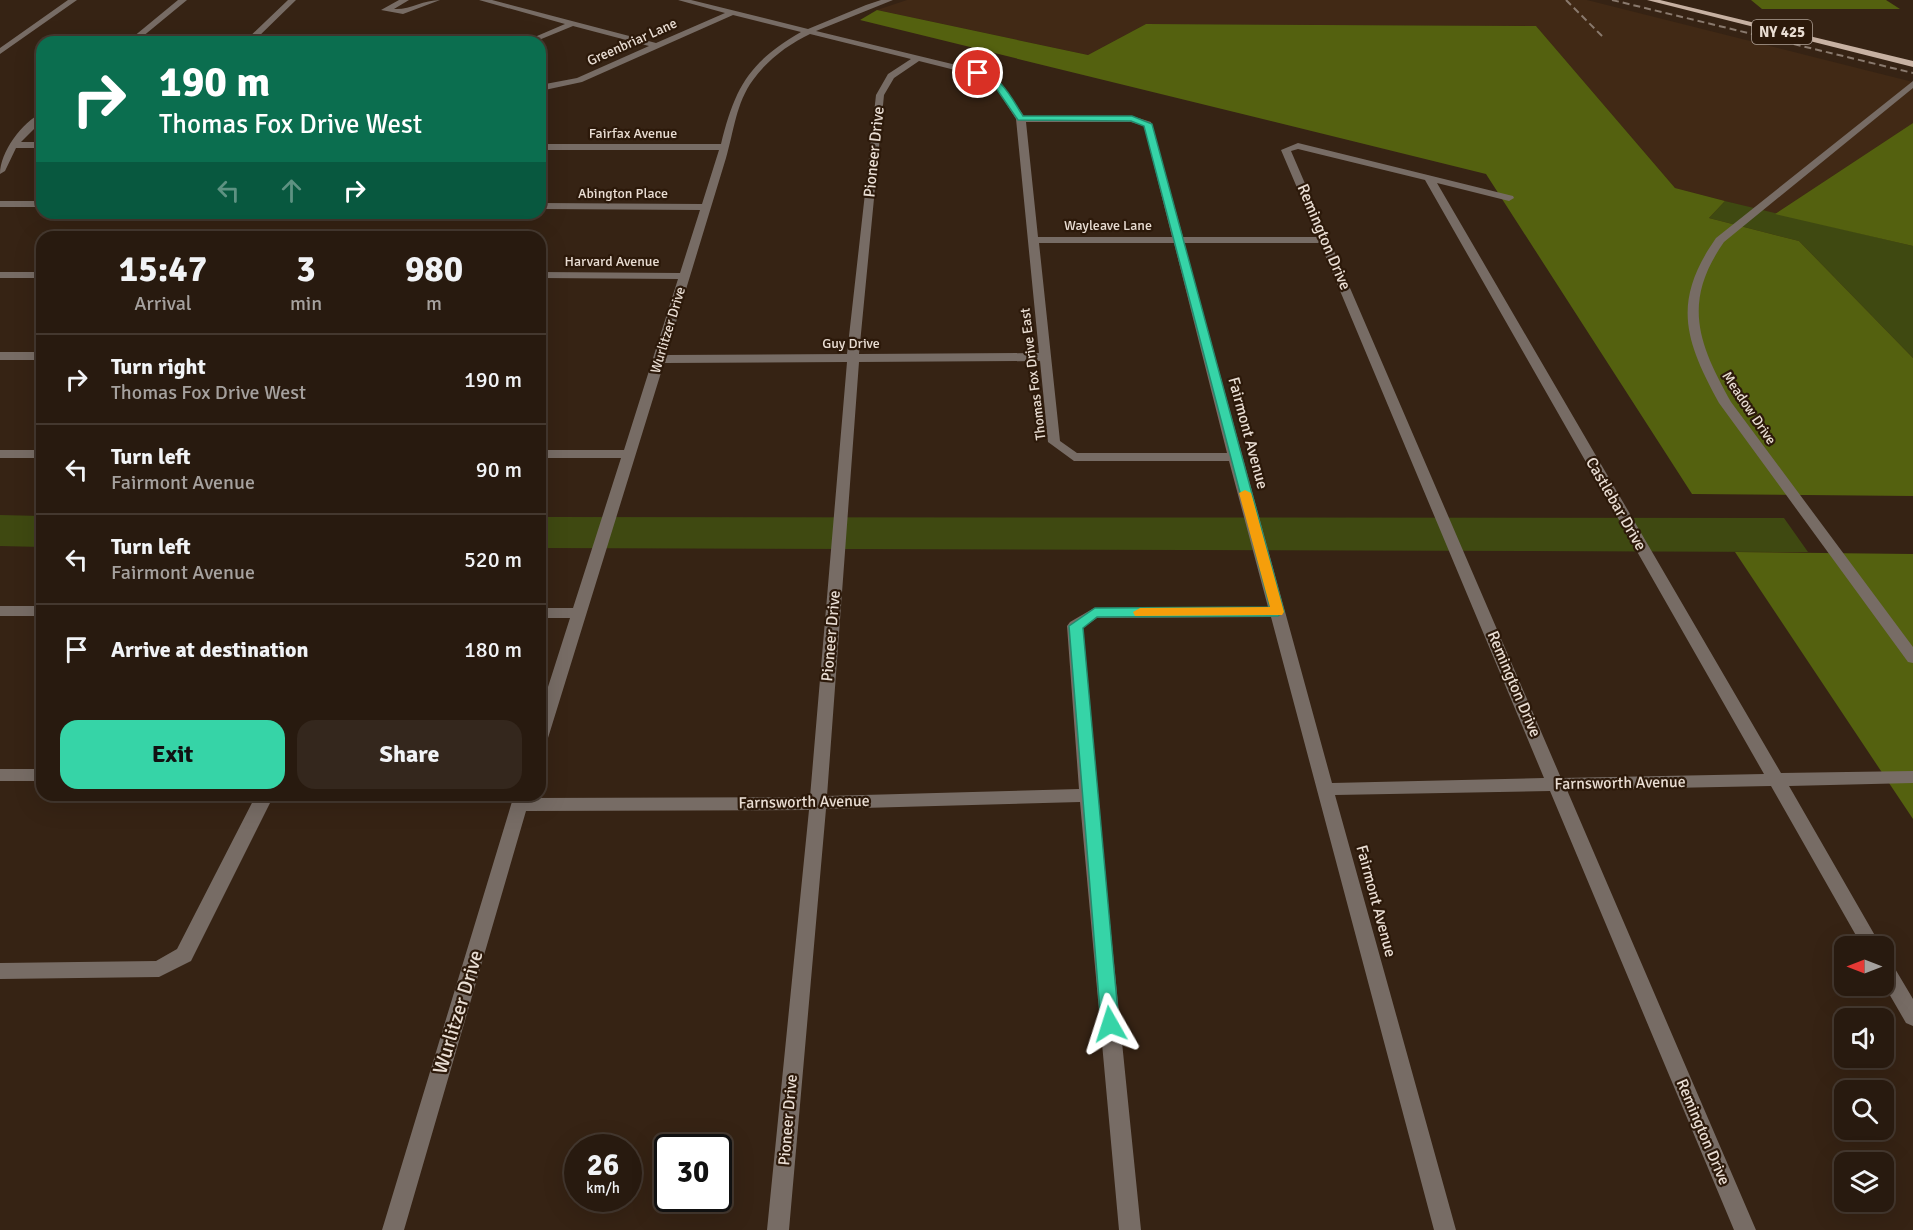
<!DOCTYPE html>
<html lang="en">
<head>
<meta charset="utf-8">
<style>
  :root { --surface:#281a0f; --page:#34271d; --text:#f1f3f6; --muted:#a5a19e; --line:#44382f; --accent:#36d4a7 }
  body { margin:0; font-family:Signika,sans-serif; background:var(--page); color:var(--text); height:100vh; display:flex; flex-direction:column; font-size:22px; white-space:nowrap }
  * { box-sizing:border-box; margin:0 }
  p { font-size:20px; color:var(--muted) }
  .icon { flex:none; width:33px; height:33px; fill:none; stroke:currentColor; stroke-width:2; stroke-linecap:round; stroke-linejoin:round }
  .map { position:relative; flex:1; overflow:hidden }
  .drawer { position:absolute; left:36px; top:231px; width:510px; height:570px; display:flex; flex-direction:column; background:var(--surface); border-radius:18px; box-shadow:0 6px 24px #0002,0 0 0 2px var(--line) }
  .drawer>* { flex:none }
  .top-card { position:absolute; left:36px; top:36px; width:510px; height:183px; border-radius:18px; box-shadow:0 6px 24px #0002,0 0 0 2px var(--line); background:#0b6e4f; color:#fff; overflow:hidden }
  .needle { width:39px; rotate:270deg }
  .fabs { position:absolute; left:1834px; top:936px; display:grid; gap:12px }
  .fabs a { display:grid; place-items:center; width:60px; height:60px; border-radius:12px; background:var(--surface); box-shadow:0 6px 24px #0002,0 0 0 2px var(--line); font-size:30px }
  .speed { position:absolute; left:564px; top:1134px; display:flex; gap:12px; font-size:30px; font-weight:700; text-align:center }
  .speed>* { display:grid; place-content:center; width:78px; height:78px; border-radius:50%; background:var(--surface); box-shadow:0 6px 24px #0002,0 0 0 2px var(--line); line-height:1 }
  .speed small { font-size:15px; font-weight:400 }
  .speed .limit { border:3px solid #111; border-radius:9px; background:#fff; color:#111 }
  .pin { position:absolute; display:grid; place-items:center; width:51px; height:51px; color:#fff; margin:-26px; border:3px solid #fff; border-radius:50%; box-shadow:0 2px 6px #0007 }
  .me { position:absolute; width:66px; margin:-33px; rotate:354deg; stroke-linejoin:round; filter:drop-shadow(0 0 4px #0008) }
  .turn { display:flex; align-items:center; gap:21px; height:126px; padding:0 24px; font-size:27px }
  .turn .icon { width:78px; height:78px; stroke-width:2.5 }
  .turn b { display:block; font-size:42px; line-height:51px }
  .lanes { display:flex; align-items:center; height:57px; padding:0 24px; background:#0003; justify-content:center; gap:30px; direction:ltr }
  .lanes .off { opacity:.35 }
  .eta { display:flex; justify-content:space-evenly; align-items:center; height:102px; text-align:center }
  .eta b { font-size:36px; font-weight:700; line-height:42px }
  .cta { display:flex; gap:12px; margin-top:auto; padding:12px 24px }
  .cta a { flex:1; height:69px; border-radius:18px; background:var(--accent); color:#111; font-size:24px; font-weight:700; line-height:69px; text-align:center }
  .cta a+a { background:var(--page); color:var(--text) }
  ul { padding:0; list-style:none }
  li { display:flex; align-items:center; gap:18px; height:90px; padding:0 24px; border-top:2px solid var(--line) }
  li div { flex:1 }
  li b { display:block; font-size:22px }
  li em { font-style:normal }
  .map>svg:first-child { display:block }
</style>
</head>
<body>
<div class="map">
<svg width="1913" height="1230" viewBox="0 0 1913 1230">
  <rect width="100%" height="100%" fill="#362314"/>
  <path fill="#412915" d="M907,0H1587L1913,82V123L1775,214L1675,188L1536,26L1146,24L1088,55L877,10Z"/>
  <path fill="#3f4911" d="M1725,201L1913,246V358L1799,241L1709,218Z
    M0,515L42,516V547L0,546Z
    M540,517L1784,518L1808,552L540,548Z"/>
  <path fill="#54610f" d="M1751,0H1886L1900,9H1762Z
    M877,10L1088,55L1146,24L1536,26L1675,188L1725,201L1709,218L1799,241L1913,358V496L1692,494L1486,174L860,20Z
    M1913,123V246L1775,214Z
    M1735,552L1913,554V819Z"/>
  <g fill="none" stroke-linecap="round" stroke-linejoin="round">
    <path fill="#776c65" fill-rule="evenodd" d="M68,0H77L0,54V48Z
      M178,0H187L136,42H127Z
      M288,0H296L253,42H244Z
      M399,0H409L394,9C410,10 423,0 440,0L403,14L381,10Z
      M479,0H492L656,43L725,13L678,0H691L808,29L866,5L881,0H893L816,31L981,71L1000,81L1024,116H1132L1151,122L1183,237H1318L1281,150L1298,143L1513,196L1514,198L1509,201L1437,183L1781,773L1913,771V783L1789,786L1881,946H1862L1771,786L1567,790L1756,1230H1734L1550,791L1335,795L1456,1230H1434L1271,617L1097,618L1083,628L1097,795L1141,1230H1119L1080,802L826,809L789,1230H767L809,810L526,811L404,1230H382L514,795H530V798L810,797L847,362L664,363L548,738L546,742L540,744V712L570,618H540V608H573L621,458H540V450H624L678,279L540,278V272L680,273L700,210L540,209V203L702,204L719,150H540V144H721C735,87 749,62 801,32L733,15L582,82L540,91V85L577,78L649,46L573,26L534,42H523L565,24ZM810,34L911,59L888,74L876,95L847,354L666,355C686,289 706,224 726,158C734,131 736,103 753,80C767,60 789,44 810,34ZM919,61L975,75L994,85L1016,119L1039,353L859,354L884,95L894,78ZM1026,122H1131L1144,126L1172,237H1038ZM1298,149L1425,180L1764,774L1561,778L1291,151ZM1039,243H1174L1227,453H1077L1060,441ZM1184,243H1320L1544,778L1332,783ZM1040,361L1048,442L1074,461H1229L1268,607L1094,608L1070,622L1067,626L1079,789L827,796L859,362Z
      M1913,81V88L1724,242C1682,302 1698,343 1731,402L1913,647V663L1908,662L1719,403C1684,339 1672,301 1716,238Z
      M42,113V121L21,142H42V148H16L5,171L0,174C0,152 22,122 42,113Z
      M0,201H42V207H0Z
      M0,272H42V278H0Z
      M0,352H42V360H0Z
      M0,450H42V458H0Z
      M0,606H42V616H0Z
      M0,769H42V781H0Z
      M256,795H274L191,961L159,977L0,979V963L156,961L177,949Z
      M1884,960L1891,962L1913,999V1026L1906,1023L1884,985Z"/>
    <path fill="#c7b1a2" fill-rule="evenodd" d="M1647,0H1660L1913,61V67Z"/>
    <path stroke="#89796d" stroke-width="2" stroke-dasharray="7 4" stroke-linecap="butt" d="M1566,0L1604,38
      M1612,0L1913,73"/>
  </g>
  <path fill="#36d4a7" stroke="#238a6d" stroke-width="1.5" d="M975,72C999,71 1012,99 1023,116H1132L1152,124L1284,612L1278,616L1097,617L1083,628L1119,1024L1117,1029L1110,1032L1104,1029L1101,1024L1069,626L1095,608L1270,607L1144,126L1131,121L1018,120L994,85L975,75Z"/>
  <path fill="#f59e0b" d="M1245,490L1251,493L1284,612L1282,615L1135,616L1133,612L1140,608L1270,607L1239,493Z"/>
  <g text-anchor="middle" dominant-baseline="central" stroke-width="4.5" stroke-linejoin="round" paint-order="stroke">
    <g font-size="14" fill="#e9ddd3" stroke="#2c190a">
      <text transform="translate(632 42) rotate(-24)">Greenbriar Lane</text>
      <text x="633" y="133">Fairfax Avenue</text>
      <text x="623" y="193">Abington Place</text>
      <text x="1108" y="225">Wayleave Lane</text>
      <text x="612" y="261">Harvard Avenue</text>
      <text transform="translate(668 330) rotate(-73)">Wurlitzer Drive</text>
      <text x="851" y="343">Guy Drive</text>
      <text transform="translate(1033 374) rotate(-97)">Thomas Fox Drive East</text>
      <text transform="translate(1749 408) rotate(56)">Meadow Drive</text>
    </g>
    <rect fill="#2c190a" stroke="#b0a297" stroke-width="1.5" x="1752" y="20" width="60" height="24" rx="4.5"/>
    <g font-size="15" font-weight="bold" fill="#e9ddd3">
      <text x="1782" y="32">NY 425</text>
    </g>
    <g font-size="16" fill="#e9ddd3" stroke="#2c190a">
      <text transform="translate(874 152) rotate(-84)">Pioneer Drive</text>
      <text transform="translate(1324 237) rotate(67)">Remington Drive</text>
      <text transform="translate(1248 433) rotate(75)">Fairmont Avenue</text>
      <text transform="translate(1616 504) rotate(60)">Castlebar Drive</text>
      <text transform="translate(831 636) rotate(-85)">Pioneer Drive</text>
      <text transform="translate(1514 684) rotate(67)">Remington Drive</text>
      <text transform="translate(1620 783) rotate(-1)">Farnsworth Avenue</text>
      <text transform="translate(804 802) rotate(-1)">Farnsworth Avenue</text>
      <text transform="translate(1376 901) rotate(75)">Fairmont Avenue</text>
      <text transform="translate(788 1120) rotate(-85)">Pioneer Drive</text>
      <text transform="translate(1703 1132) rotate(67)">Remington Drive</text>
    </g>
    <g font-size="20" fill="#e9ddd3" stroke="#2c190a">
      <text transform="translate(458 1012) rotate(-73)">Wurlitzer Drive</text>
    </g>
  </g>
</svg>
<div class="fabs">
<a><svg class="needle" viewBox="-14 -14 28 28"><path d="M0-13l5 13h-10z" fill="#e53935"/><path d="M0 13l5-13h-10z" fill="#a5a19e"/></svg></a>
<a><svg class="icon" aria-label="sound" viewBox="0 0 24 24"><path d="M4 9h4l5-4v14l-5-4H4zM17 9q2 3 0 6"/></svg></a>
<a><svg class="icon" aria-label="search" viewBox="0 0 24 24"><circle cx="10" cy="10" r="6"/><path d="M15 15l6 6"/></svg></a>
<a><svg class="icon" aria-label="layers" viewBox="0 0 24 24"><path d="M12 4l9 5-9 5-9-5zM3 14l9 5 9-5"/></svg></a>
</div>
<div class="speed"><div>26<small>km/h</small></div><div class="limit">30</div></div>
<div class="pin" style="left:978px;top:73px;background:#d93025"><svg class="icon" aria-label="arrive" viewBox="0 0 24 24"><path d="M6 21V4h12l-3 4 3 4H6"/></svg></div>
<svg class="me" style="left:1110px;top:1024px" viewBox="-20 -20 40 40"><path d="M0-17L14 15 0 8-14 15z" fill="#36d4a7" stroke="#fff" stroke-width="4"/></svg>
<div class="top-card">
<div class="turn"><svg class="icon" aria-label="right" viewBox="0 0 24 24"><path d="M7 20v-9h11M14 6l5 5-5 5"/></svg><div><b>190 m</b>Thomas Fox Drive West</div></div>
<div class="lanes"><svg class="icon off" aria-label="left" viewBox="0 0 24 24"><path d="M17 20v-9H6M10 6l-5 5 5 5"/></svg><svg class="icon off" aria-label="ahead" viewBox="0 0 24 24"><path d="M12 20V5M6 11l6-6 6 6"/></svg><svg class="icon" aria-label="right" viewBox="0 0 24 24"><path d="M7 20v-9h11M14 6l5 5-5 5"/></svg></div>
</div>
<section class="drawer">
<div class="eta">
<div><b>15:47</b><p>Arrival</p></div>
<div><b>3</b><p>min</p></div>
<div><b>980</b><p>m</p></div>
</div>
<ul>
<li><svg class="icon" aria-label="right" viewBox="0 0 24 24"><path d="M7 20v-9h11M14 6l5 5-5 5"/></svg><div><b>Turn right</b><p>Thomas Fox Drive West</p></div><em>190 m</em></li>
<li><svg class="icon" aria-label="left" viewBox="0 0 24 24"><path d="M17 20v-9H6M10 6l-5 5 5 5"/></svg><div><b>Turn left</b><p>Fairmont Avenue</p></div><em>90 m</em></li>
<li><svg class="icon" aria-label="left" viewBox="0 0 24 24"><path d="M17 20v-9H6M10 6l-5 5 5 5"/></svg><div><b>Turn left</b><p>Fairmont Avenue</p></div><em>520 m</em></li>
<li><svg class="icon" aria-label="arrive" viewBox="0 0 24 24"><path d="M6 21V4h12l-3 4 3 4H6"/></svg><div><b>Arrive at destination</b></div><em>180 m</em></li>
</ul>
<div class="cta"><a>Exit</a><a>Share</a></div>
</section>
</div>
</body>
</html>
